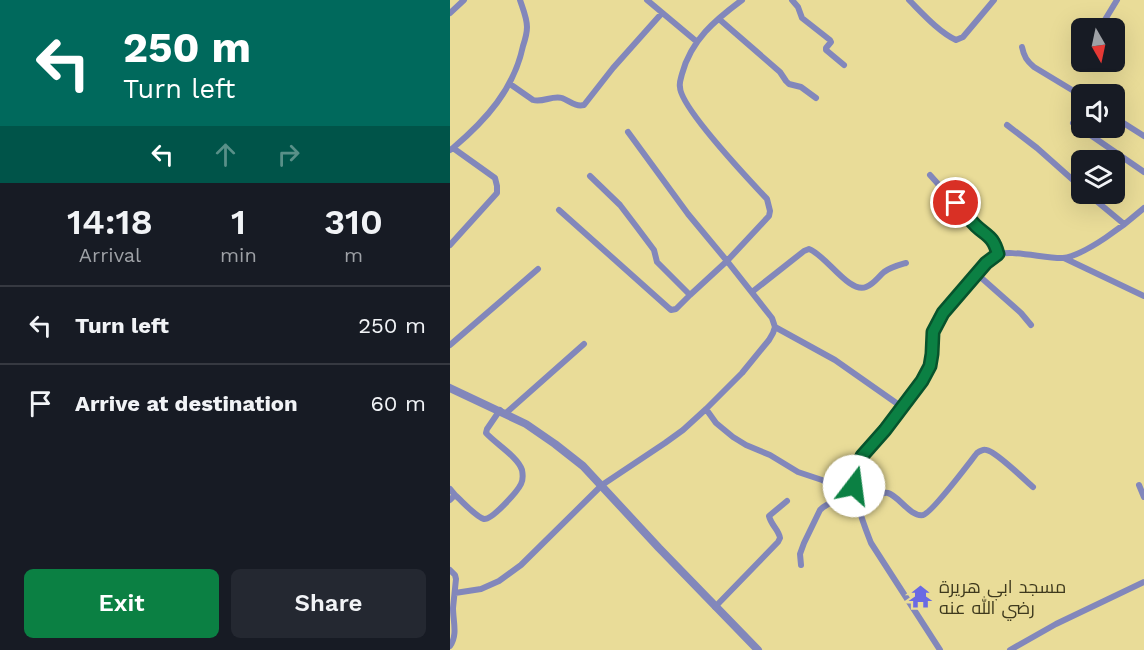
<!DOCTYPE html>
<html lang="en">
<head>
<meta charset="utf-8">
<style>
  :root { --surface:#171b24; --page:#242831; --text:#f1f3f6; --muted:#9ea1a6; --line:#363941; --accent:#0b8043 }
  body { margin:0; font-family:"Work Sans",Cairo,sans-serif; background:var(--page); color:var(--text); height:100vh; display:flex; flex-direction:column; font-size:22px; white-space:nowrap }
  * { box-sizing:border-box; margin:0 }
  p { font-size:20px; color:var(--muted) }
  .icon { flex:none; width:33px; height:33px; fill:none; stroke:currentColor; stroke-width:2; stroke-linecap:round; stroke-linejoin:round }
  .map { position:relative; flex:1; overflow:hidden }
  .panel { display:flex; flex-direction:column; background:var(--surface); width:450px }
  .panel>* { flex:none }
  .hud { background:#00695c; color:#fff; overflow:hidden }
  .needle { width:39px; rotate:171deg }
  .tools { position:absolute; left:621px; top:18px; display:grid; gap:12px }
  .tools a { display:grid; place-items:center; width:54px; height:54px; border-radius:9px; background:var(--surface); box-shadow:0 6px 24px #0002; font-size:30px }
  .pin { position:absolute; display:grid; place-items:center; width:51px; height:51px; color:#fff; margin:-26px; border:3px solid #fff; border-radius:50%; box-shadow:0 2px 6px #0007 }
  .me { position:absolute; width:66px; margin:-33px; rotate:15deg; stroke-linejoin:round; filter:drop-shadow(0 0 4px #0008) }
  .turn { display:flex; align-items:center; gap:21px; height:126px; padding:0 24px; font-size:27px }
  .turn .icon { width:78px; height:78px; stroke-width:2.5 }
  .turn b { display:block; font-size:42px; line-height:51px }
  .lanes { display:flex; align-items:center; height:57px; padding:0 24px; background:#0003; justify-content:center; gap:30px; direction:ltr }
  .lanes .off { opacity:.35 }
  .eta { display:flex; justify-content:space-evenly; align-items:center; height:102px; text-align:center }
  .eta b { font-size:36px; font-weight:600; line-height:42px }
  .action { display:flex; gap:12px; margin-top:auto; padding:12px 24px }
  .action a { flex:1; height:69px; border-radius:9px; background:var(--accent); color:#fff; font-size:24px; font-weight:600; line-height:69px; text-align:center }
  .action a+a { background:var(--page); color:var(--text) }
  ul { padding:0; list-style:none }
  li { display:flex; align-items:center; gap:18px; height:78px; padding:0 24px; border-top:2px solid var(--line) }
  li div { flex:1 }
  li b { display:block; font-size:22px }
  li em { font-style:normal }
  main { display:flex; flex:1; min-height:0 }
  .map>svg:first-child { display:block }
</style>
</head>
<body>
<main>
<section class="panel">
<div class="hud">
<div class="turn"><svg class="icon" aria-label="left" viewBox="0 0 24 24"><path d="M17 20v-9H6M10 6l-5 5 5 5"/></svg><div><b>250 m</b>Turn left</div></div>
<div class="lanes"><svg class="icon" aria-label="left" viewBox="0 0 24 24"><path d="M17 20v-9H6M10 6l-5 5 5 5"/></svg><svg class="icon off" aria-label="ahead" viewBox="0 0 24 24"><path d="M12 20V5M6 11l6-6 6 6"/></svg><svg class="icon off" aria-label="right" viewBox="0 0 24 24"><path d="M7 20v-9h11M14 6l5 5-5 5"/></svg></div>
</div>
<div class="eta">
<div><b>14:18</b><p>Arrival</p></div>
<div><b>1</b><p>min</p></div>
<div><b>310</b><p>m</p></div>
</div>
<ul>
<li><svg class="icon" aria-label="left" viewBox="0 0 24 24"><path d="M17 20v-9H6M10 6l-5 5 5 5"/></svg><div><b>Turn left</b></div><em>250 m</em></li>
<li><svg class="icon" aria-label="arrive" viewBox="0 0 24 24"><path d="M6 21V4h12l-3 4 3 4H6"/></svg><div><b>Arrive at destination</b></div><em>60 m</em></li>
</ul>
<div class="action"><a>Exit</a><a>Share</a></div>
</section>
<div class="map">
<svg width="694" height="650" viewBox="0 0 694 650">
  <rect width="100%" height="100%" fill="#e9dc98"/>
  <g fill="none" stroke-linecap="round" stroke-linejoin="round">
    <path stroke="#8287bb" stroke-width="6" d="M197,0L246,41
      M292,0C265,20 241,40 232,74C231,78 229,83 230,87C230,107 301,182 317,199L320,211L319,216L277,261L322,318L325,327
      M342,0L348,7L352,18L380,40L381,42L376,48V50L394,65
      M459,0C473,14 489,32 506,40L513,37L544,0
      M0,13L14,0
      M269,19L330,72L336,81L339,84L351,87L366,98
      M650,28L667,0
      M572,47C574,57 577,61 584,67L632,96
      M664,48L669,52
      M60,84L83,100C93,103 102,95 112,98C120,101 125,107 134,105L163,68L212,13
      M664,117L694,136
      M623,123L694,172
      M557,125L587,148L632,188
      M3,148C36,120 64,89 73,46C75,40 77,33 77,27C77,18 73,9 70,0
      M480,175L525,225L540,236L544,243L547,254
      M140,176L170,205L186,226L204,250L207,262L240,295
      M638,194L674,224
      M109,210L221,310L226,309L240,295L277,261L238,214L178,132
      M0,245L47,193V186L45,178L3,148L0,150
      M614,258L694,296
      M527,274L571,313L581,325
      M302,292L354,251L359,249C376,255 399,294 416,287C424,284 428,277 434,272C441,267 449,265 456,263
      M0,345L88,269
      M452,407C446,415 440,425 432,433C426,441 416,449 411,458C397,485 411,517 421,543L490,650
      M256,409L266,423L283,437L296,445L320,455L348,472L372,480L384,487L394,503
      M56,413L134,344
      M689,485L694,497
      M0,489L5,495L0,500
      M5,495C12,501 26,517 34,519C42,520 67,492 71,484C73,480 73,475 72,470C68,457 46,444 36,433L37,429L50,410
      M351,565L350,554L354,543L370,510C386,495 393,508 409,506C419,504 428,491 438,493C449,496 460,517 473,515C482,513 519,463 527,453C530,451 533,449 536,450C544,450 575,480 583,487
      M0,570L5,575L6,579C5,589 4,599 3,608C3,621 8,635 0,646
      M5,593L31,589L49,581L71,565L152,485L215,443L233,430L256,409L292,373L319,340L323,333L325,327L385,360L452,407C464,391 479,377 482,356C483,348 481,337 484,329C492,311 507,297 520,282C528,273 535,263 545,256C556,248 596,259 613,258C636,255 676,224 694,208
      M265,607L328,542L330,538C329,530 321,525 319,516L337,501
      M560,650L606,624L694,582"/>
    <path stroke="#8287bb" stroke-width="8" d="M0,388L76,424L105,444L133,466L209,548L308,650"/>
  </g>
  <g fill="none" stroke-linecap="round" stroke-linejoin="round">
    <defs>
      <path id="route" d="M404,486L405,473L412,456L435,430L472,381L480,366L482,354L483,332L493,313L536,263L548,254C543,236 538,237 526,226C519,219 512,211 506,203"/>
    </defs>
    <use href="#route" stroke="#07532c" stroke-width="15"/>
    <use href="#route" stroke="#0b8043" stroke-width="10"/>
  </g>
  <defs>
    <symbol id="temple-bare" viewBox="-9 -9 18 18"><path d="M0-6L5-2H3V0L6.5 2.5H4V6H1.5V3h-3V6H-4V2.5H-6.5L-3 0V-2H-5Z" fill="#6a6ae3" stroke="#e9dc98" stroke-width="2.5" paint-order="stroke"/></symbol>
  </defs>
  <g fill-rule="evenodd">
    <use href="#temple-bare" x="454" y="580" width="33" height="33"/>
  </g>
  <g text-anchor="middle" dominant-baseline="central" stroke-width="4.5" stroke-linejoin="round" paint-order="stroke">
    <g font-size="18" fill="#3e391d" stroke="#e9dc98" text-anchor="start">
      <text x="489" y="586">مسجد ابي هريرة<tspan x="489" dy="21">رضي الله عنه</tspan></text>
    </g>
  </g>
</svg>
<div class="tools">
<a><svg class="needle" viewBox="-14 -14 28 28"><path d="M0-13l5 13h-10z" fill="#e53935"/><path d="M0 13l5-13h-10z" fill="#9ea1a6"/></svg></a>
<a><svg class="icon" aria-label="sound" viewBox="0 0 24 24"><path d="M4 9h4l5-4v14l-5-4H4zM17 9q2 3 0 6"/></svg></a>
<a><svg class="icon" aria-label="layers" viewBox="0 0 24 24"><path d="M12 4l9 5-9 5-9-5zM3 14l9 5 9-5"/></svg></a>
</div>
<div class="pin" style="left:506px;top:203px;background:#d93025"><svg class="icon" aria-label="arrive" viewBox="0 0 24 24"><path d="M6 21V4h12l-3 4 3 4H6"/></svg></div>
<svg class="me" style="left:404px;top:486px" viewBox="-20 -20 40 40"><circle r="19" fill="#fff"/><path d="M0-13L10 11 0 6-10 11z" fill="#0b8043"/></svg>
</div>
</main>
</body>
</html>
